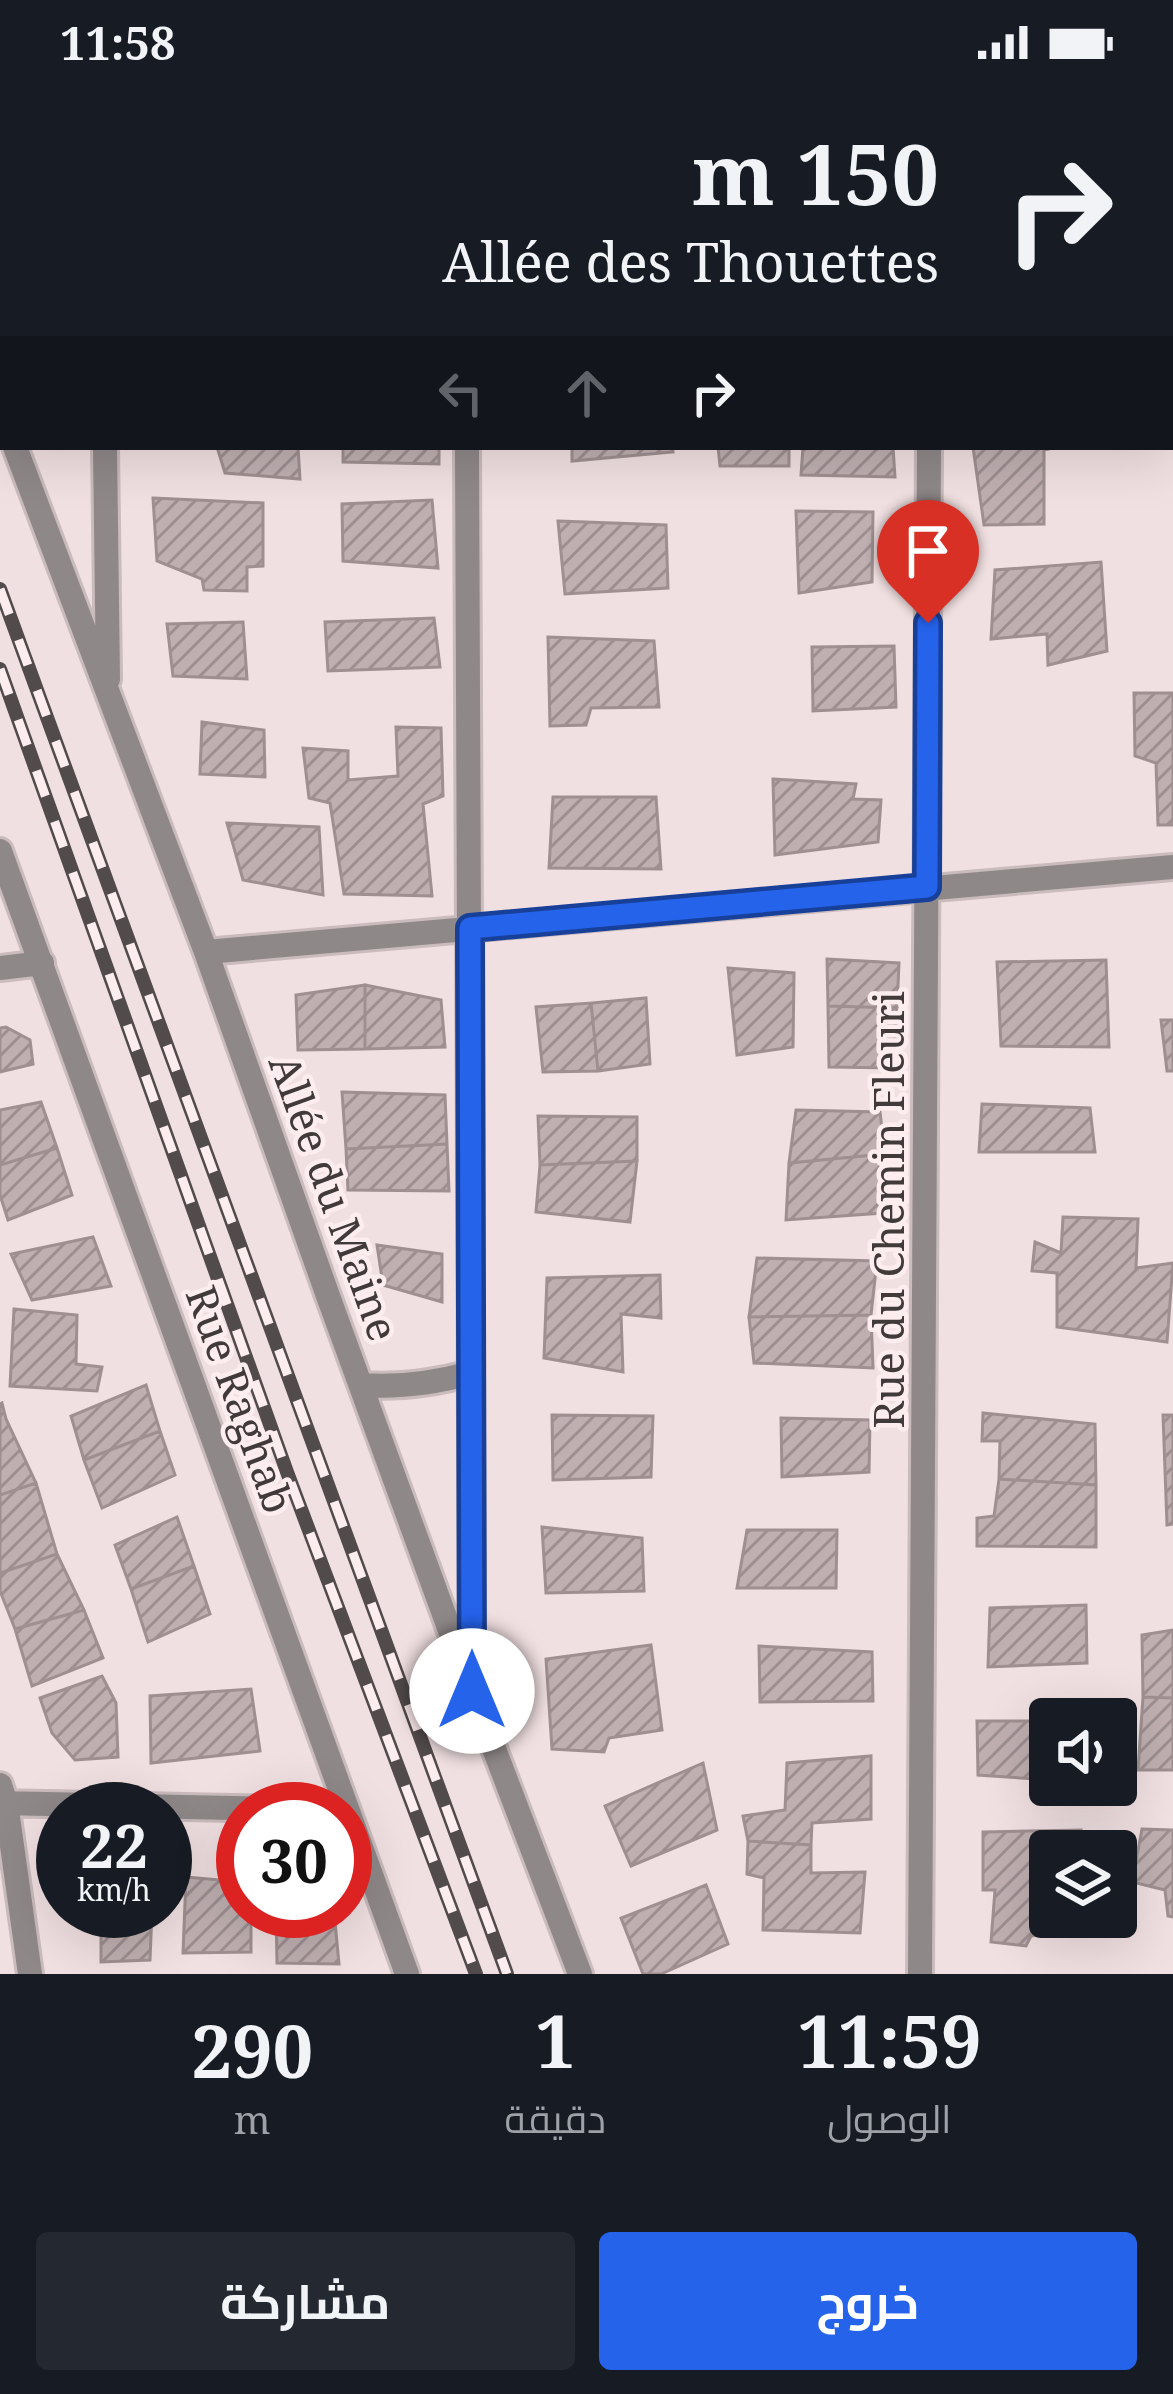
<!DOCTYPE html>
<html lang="ar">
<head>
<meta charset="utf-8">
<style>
  :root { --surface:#171b24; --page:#242831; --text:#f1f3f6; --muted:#9ea1a6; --accent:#2563eb }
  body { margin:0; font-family:"Noto Serif",Cairo,serif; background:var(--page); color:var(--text); direction:rtl; height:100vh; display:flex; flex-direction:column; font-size:45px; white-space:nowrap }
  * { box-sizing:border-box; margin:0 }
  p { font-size:39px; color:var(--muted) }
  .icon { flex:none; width:66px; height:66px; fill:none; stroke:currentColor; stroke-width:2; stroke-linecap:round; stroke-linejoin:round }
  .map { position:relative; height:1890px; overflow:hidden; direction:ltr }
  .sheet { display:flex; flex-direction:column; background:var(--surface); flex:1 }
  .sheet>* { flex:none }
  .banner { position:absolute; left:0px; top:0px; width:1173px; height:366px; box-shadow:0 12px 48px #0002; direction:rtl; background:#171b24; color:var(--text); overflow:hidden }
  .buttons { position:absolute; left:1029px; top:1614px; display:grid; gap:24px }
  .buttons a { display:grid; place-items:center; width:108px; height:108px; border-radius:12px; background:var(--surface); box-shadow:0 12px 48px #0002; font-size:60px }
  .speed { position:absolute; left:36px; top:1698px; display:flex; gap:24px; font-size:60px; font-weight:700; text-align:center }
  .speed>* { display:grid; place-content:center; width:156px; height:156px; border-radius:50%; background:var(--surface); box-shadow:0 12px 48px #0002; line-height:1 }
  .speed small { font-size:30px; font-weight:400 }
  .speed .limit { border:18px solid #d22; background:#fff; color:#111 }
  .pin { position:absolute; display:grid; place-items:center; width:102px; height:102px; color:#fff; margin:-123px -51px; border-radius:50% 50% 50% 0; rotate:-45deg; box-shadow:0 0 12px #0007 }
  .pin .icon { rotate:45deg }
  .me { position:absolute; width:132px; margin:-66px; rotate:0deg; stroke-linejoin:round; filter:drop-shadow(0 0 9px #0008) }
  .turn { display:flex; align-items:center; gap:42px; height:252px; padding:0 36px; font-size:54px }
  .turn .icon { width:156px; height:156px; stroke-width:2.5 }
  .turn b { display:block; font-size:84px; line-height:102px }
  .lanes { display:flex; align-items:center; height:114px; padding:0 36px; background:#0003; justify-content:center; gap:60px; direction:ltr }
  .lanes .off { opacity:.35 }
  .eta { display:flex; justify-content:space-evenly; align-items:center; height:204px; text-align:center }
  .eta b { font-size:72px; font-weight:700; line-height:84px }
  .button { display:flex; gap:24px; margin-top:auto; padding:24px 36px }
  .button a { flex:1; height:138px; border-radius:12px; background:var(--accent); color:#fff; font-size:48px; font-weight:700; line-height:138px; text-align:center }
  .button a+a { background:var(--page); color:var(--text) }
  .status { display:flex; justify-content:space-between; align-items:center; height:84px; padding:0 60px; background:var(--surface); direction:ltr }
  .status svg { height:33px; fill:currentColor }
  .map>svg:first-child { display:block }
</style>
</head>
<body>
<div class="status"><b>11:58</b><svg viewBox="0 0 49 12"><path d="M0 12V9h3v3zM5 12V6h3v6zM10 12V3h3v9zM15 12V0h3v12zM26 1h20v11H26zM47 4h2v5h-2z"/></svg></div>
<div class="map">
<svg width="1173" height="1890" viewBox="0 0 1173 1890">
  <defs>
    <pattern id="building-hatch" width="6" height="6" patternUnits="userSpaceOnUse" patternTransform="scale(3)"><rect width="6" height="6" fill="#bfafb1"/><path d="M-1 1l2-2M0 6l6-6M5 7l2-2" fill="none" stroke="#9d8f91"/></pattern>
  </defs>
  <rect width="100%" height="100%" fill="#f1e0e2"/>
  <path fill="url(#building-hatch)" stroke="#9f8f91" stroke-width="3" d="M217,363H298L300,395L225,389Z
    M343,363H439V380L343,378Z
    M572,363H672L673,368L572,377Z
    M718,363H789V382H720Z
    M803,363H893L895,393L801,391Z
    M973,363H1057L1044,366V440L984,441Z
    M153,414L263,419V482L247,483V507L204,506L202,495L157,477Z
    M432,416L438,484L343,477L342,420Z
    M796,427L873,428L872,498L799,509Z
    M558,437L666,441L668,504L565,510Z
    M1101,478L1107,567L1048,581L1047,550L991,555L995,486Z
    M434,534L440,583L328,587L325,538Z
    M243,538L247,595L173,592L167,540Z
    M548,553L654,557L659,623L591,624L586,641L550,642Z
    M894,562L896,623L813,627L812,563Z
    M1134,609H1173V741H1158L1156,679L1135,672Z
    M202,638L264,646L265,693L200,690Z
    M396,643L441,644L443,712L423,720L432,812L344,810L330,719L309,714L303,664L348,667V696L398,692Z
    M773,695L856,700L853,715L881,716L878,758L775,771Z
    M553,713H656L661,785L549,784Z
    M227,739L319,743L323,811L243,796Z
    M827,875L899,879L897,924L828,922Z
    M1106,876L1109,963L1001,962L997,878Z
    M728,884L794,889L793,963L737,971Z
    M365,901L441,916L445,963L365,965Z
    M365,901V965L298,966L296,911Z
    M646,914L650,980L598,987L591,919Z
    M591,919L598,987L543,988L536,923Z
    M828,922L897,924L894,984L829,983Z
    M1161,936H1173V987H1167Z
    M6,943L30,956L33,980L0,988V944Z
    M342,1008L445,1011L447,1060L346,1065Z
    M41,1018L57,1064L0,1081V1026Z
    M982,1020L1090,1024L1095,1068H979Z
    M796,1026L880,1028L885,1070L789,1079Z
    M538,1032L637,1033V1077L540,1081Z
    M447,1060L449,1107L348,1106L346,1065Z
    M57,1064L72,1111L8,1136L0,1111V1081Z
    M885,1070L883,1129L786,1136L789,1079Z
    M637,1077L630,1138L536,1128L540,1081Z
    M1063,1133L1138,1135L1136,1184L1173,1179L1167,1258L1057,1243V1189L1032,1187L1035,1158L1061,1169Z
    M93,1153L111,1202L32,1216L11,1170Z
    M377,1161L442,1170V1218L383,1201Z
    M757,1174L877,1177L871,1231L749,1233Z
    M660,1191L661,1234L621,1230L623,1288L544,1274L547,1194Z
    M14,1225L77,1231L76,1280L102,1283L97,1307L10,1302Z
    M871,1231L873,1284L754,1279L749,1233Z
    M146,1301L160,1347L84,1376L71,1332Z
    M2,1319L6,1335L36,1399L0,1411V1320Z
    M983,1329L1095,1340L1096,1401L999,1395L1000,1357H982Z
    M552,1331L653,1332L651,1393L553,1396Z
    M1163,1331H1173V1440L1167,1441Z
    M781,1334L870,1336L869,1388L782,1393Z
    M160,1347L175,1391L102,1424L84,1376Z
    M999,1395L1096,1401V1463L977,1462V1434L994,1432Z
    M36,1399L57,1470L0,1489V1411Z
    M177,1433L194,1482L131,1505L115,1461Z
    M542,1443L642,1454L644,1507L546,1509Z
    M747,1446H837L836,1504H737Z
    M57,1470L84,1526L15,1545L0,1507V1489Z
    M194,1482L210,1530L148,1558L131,1505Z
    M1086,1521L1087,1579L988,1583L990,1524Z
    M84,1526L103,1574L32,1602L15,1545Z
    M1173,1546V1614L1143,1613L1142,1551Z
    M651,1561L662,1646L609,1654L604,1668L552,1665L546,1575Z
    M759,1562L872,1568L873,1617L760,1618Z
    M102,1592L116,1619L118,1673L75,1676L52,1649L40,1614Z
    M251,1605L260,1667L151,1679L150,1612Z
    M1143,1613L1173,1614V1686H1138Z
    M977,1637H1050V1696L978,1691Z
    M871,1672V1735L812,1739L811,1761L748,1757L743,1732L785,1726L787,1679Z
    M703,1679L717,1746L631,1782L605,1722Z
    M1142,1745L1173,1746V1833L1168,1832L1165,1806L1132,1798Z
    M1081,1746V1767H1050V1833H1080V1846L1031,1852L1026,1862L991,1858L995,1806H983V1748Z
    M748,1757L811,1761V1789L865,1788L860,1849L763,1846L764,1794L747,1790Z
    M186,1793L243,1798V1827H251V1868L183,1869Z
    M706,1801L728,1860L661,1890H643L621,1834Z
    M101,1827H152L150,1876L101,1878Z
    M276,1827H334L339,1880L277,1879Z"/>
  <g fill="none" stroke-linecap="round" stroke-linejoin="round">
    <defs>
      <path id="minor" d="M99,0V3
        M466,0V3
        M0,191H3
        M1170,236H1173
        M0,248H3
        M0,320L3,329
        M15,363L206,868L328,1212L472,1607L580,1890
        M105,363L108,595
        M467,363L472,1587
        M0,767L407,1890
        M206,868L1173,783
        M0,884L42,879
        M362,1301C400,1304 434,1299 471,1289
        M0,1701L6,1719L30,1890
        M0,1719L285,1725
        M920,1890L929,363"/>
    </defs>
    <use href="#minor" stroke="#cabbbd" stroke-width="30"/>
    <use href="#minor" stroke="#8f8889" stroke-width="24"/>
    <defs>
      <path id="rail" d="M0,505L507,1890
        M0,585L287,1388L476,1890"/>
    </defs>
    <use href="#rail" stroke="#524b4c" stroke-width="14"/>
    <use href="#rail" stroke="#feedef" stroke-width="9" stroke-dasharray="27" stroke-linecap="butt"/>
  </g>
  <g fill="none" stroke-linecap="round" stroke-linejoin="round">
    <defs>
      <path id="route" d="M472,1607L470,844L927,803L928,539"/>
    </defs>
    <use href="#route" stroke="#184099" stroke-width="30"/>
    <use href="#route" stroke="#2563eb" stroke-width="21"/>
  </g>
  <g text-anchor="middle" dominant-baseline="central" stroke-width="9" stroke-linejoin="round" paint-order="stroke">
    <g font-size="42" fill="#403a3b" stroke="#feedef">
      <text transform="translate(335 1113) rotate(70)">Allée du Maine</text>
      <text transform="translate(887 1126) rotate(-90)">Rue du Chemin Fleuri</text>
      <text transform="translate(241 1315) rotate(70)">Rue Raghab</text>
    </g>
  </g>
</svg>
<div class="buttons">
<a><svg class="icon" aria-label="sound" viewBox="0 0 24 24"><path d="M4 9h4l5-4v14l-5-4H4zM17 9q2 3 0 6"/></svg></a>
<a><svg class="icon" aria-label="layers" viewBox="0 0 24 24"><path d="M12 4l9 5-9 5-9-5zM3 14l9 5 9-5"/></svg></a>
</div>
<div class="speed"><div>22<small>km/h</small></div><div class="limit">30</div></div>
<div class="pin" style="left:928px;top:539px;background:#d93025"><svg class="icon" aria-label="arrive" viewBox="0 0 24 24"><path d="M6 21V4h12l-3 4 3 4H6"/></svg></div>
<svg class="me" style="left:472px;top:1607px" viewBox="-20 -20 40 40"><circle r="19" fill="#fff"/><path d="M0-13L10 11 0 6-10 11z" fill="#2563eb"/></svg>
<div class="banner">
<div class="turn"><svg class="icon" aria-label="right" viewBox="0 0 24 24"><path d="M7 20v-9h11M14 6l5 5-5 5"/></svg><div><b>150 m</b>Allée des Thouettes</div></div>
<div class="lanes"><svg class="icon off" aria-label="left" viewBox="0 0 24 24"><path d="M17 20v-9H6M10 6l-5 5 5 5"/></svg><svg class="icon off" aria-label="ahead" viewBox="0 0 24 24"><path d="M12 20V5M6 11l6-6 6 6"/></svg><svg class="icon" aria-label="right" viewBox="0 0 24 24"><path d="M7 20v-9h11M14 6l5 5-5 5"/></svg></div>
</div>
</div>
<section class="sheet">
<div class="eta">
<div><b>11:59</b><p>الوصول</p></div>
<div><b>1</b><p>دقيقة</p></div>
<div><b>290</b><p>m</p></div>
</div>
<div class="button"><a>خروج</a><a>مشاركة</a></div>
</section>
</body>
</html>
